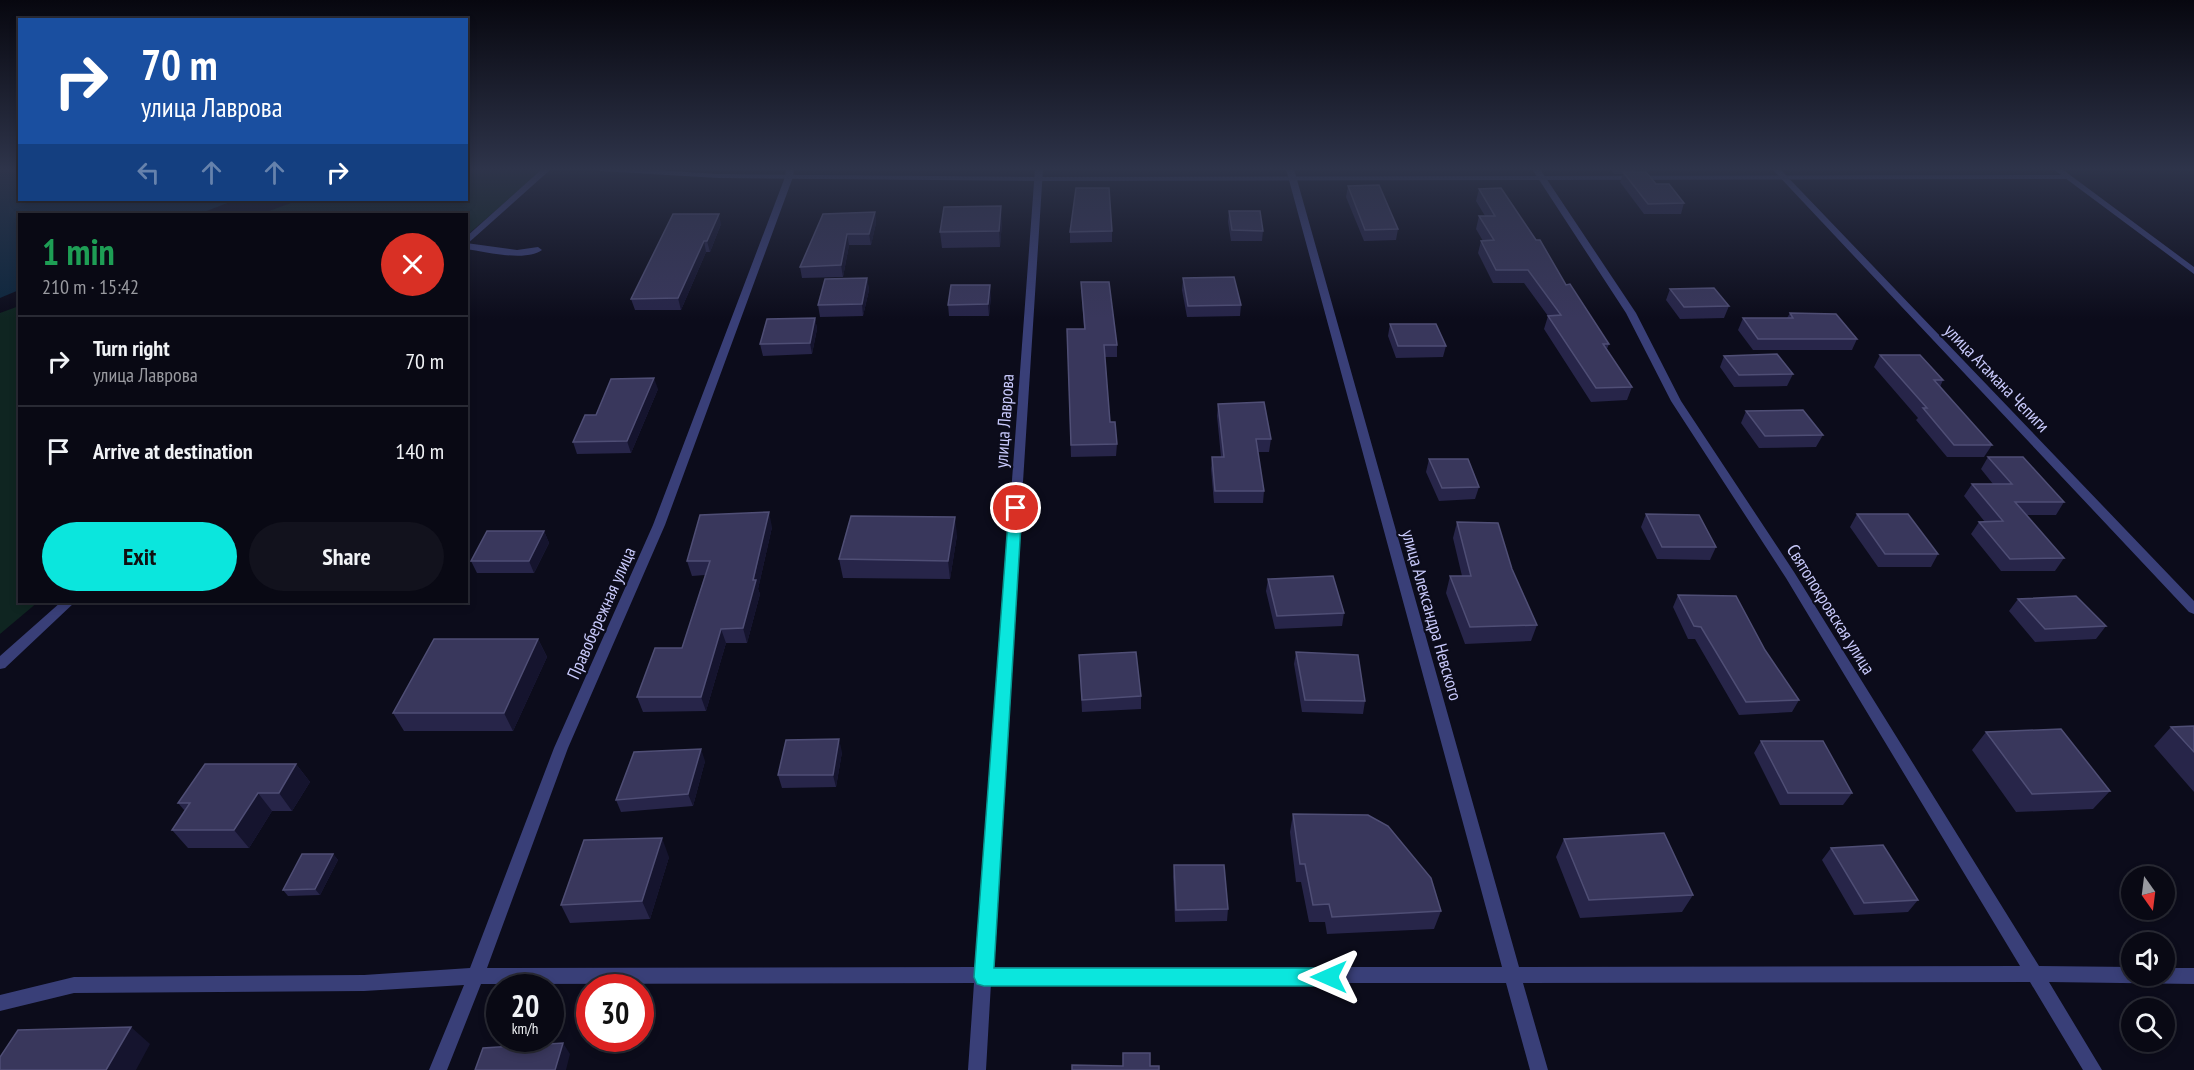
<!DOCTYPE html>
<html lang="en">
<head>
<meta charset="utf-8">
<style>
  :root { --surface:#090914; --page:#12121d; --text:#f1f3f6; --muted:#999aa0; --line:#292a34; --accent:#0be6dd }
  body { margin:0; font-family:"PT Sans Narrow",sans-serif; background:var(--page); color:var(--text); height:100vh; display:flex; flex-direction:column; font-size:22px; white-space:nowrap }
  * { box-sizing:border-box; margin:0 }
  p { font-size:20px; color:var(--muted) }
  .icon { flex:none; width:33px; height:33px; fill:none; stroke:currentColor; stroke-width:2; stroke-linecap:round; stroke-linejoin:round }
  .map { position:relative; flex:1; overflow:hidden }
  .sheet { position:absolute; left:18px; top:213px; width:450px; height:390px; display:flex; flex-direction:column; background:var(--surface); border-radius:0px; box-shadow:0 3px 9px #0003,0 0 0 2px var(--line) }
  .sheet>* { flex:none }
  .banner { position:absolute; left:18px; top:18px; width:450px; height:183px; border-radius:0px; box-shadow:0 3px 9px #0003,0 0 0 2px var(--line); background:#1a4fa0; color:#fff; overflow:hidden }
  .needle { width:39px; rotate:166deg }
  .tools { position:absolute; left:2121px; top:866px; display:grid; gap:12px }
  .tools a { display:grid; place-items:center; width:54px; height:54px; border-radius:50%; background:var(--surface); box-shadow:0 3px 9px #0003,0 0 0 2px var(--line); font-size:30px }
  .speed { position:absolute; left:486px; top:974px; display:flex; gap:12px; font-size:30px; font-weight:700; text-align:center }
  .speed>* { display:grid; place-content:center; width:78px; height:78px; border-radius:50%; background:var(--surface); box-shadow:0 3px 9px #0003,0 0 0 2px var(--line); line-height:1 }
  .speed small { font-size:15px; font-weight:400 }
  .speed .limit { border:9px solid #d22; background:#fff; color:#111 }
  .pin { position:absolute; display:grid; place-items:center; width:51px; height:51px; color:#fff; margin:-26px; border:3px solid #fff; border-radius:50%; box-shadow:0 2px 6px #0007 }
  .me { position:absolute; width:66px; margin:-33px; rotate:270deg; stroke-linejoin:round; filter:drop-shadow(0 0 4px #0008) }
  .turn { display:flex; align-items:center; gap:21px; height:126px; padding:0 24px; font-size:27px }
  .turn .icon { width:78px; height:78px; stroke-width:2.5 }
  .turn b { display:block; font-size:42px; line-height:51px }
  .lanes { display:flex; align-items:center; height:57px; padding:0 24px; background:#0003; justify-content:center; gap:30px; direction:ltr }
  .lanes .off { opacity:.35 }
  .round { display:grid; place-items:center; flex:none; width:63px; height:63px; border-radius:32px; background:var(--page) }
  .overview { display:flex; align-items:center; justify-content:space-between; height:102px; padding:0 24px }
  h1 { font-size:36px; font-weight:700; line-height:45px; color:#1e9e55 }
  .primary-button { display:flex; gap:12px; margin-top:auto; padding:12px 24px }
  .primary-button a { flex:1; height:69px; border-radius:36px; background:var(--accent); color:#111; font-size:24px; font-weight:700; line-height:69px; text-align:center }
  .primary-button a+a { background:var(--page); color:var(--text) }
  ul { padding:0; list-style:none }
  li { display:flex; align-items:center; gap:18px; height:90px; padding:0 24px; border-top:2px solid var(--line) }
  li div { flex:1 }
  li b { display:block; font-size:22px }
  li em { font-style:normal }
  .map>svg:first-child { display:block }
</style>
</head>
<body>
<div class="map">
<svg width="2194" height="1070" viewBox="0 0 2194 1070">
  <rect width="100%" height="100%" fill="#0c0c1b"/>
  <path fill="#0f2521" d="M467,169H544L467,235L466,214H261L299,200H466Z
    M19,306L20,602H38L0,634V313Z"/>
  <path fill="#0d273e" d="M0,169H19L20,200H235L199,214H20L19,290L0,298Z"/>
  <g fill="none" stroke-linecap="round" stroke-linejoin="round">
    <path fill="#393f78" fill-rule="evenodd" d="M597,169H642L718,174L1038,177L2066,175L2070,177L2066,179L1038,181L718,178L601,171Z
      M466,243L517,250L538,247L542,250C525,262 487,252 466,249Z"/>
    <path fill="#393f78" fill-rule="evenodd" d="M542,169H551L466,245V237Z
      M786,169H794L793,177L665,525L568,748L487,968L976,967L1035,169H1043L992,967H1502L1286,169H1294L1519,967L2020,966L1786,578L1671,401L1626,313L1532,169H1540L1636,313L1681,401L1794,572L2039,966L2132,967V975H2164V968H2194V984L2049,982L2102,1070H2083L2030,982L1523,983L1548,1070H1530L1506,983H991L986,1070H968L974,983L481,984L447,1070H429L464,985L364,991L74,993L0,1011V995L74,977L364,975L470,968L554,748L653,525L785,177Z
      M1772,169H1780L2194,601V614L2189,612Z
      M2053,169H2062L2194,267V274Z
      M61,602H75L5,668L0,669V656Z"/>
  </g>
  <path fill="#272549" d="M1610,169H1637L1636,172L1684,203L1681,214H1644L1620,182L1623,174H1614Z
    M1348,186L1398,229L1396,240L1364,241L1346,197Z
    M1479,189L1566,285L1609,344L1607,349L1632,387L1627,400L1591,402L1544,329L1548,316L1524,283H1493L1478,253L1481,241H1483L1476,229L1479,216H1485L1476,201Z
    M1229,211L1263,231L1262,241H1231L1228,222Z
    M875,212L876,223L871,245H849L843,277L802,278L800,267Z
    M1002,222L1000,247L942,248L940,232Z
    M721,224L710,252H706L681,310H635L631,299Z
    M1112,231V242L1070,243V232Z
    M867,278L869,290L863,316L820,317L818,305Z
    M1183,278L1241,305L1240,316L1187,317L1182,290Z
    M1081,282L1117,345V357H1105L1110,422L1117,444L1116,456L1071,457L1067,329H1084Z
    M1670,289L1729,306L1724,318L1680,319L1666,300Z
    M991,296L989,316H949L948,305Z
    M1790,313L1857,339L1852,350H1753L1738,330L1743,318H1787Z
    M815,318L817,329L812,354L763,356L760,344Z
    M1390,324L1446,346L1443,357L1396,358L1388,336Z
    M1880,355L1943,380L1940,387L1992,445L1984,457H1947L1916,420L1918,418L1874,367Z
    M1724,356L1793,374L1787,386L1734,387L1720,367Z
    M658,389L631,453L577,454L573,442L596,415Z
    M1218,404L1271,439L1269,452H1258L1264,491L1263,503H1214L1211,469L1212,457H1221L1217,416Z
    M1746,411L1823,435L1816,447L1759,448L1741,423Z
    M1988,457L2064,502L2056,515H2026L2064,558L2055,571H2001L1971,534L1979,522H1985L1964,496L1972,484H1993L1981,469Z
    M1429,459L1479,487L1475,499L1439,501L1426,472Z
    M1646,514L1716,547L1710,560L1657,559L1641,527Z
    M1857,514L1938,554L1931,567H1878L1850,527Z
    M1457,522L1512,569L1537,625L1531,641L1465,644L1446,593L1450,576H1462L1453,538Z
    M772,527L758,589L760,594L747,643H726L706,711L643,712L637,697L682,648L705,575L692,576L687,561Z
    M544,531L549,543L534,573H477L471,561Z
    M957,535L950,579L843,578L839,559Z
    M1268,579L1344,613L1342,626L1275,629L1266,591Z
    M1678,595L1765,650L1799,700L1792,712L1739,715L1695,639H1688L1673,607Z
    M2018,599L2106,626L2096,639L2035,642L2009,611Z
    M538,639L547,657L513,731H404L393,713Z
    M1296,652L1365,701L1363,714L1302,712L1294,664Z
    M1079,655L1141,696V709L1082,712Z
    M2194,726V792L2154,746L2171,727Z
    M1986,732L2110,791L2093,809L2016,812L1972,750Z
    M1761,741L1852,793L1843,805H1780L1754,753Z
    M842,752L836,787L782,788L778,775Z
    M705,761L693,806L621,812L616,800Z
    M296,764L310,782L292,811H272L249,848H188L172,830L185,811L178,803Z
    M1293,814L1441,911L1434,929L1327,934L1325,922H1309L1301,882H1296L1290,832Z
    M1564,839L1693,895L1682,912L1580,918L1556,857Z
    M1831,848L1918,900L1908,912L1854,915L1822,860Z
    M333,854L338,860L320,895L288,896L283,890Z
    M669,857L650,919L570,923L561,905Z
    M1174,865L1228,909L1227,921L1175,922L1173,877Z"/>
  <path fill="#15142e" d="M1001,206L1002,222L1000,247L999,231Z
    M875,212L876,223L871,245L869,234Z
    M719,214L721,224L710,252L707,241Z
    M847,234L849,245L843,277L841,265Z
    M704,241L706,252L681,310L678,298Z
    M867,278L869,290L863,316L862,304Z
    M990,285L991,296L989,316L988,304Z
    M815,318L817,329L812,354L810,343Z
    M654,378L658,389L631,453L627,441Z
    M769,512L772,527L758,589L760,594L747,643L743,628Z
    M955,517L957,535L950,579L948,561Z
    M544,531L549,543L534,573L529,561Z
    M721,629L726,643L706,711L701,697Z
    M538,639L547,657L513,731L504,713Z
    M839,739L842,752L836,787L833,775Z
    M701,749L705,761L693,806L688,794Z
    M296,764L310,782L292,811L279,793Z
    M258,793L272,811L249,848L234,830Z
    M662,838L669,857L650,919L642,901Z
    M333,854L338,860L320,895L315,889Z
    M131,1027L150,1044L136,1070H106Z
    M563,1043L570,1054L566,1070H555Z"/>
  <path fill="#39375c" stroke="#4f4e75" stroke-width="1.5" d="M1623,172H1646L1656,184H1669L1684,203L1648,204Z
    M1379,185L1398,229L1365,230L1348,186Z
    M1076,188H1109L1112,231L1070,232Z
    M1501,188L1536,240H1540L1566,285L1570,284L1609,344H1603L1632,387L1596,388L1548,316L1561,315L1528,270H1496L1481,241L1494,240L1479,216H1495L1479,189Z
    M1001,206L999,231L940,232L944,207Z
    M1229,211H1260L1263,231L1232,230Z
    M875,212L869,234H847L841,265L800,267L823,214Z
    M673,214H719L707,241H704L678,298L631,299Z
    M1234,277L1241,305L1188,306L1183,278Z
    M867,278L862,304L818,305L825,279Z
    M1081,282H1109L1117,345H1104L1110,422H1115L1117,444L1071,445L1067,329H1085Z
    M951,285H990L988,304L948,305Z
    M1714,288L1729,306L1684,307L1670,289Z
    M1790,313L1836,314L1857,339H1758L1743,318H1793Z
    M815,318L810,343L760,344L767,319Z
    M1390,324H1436L1446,346H1398Z
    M1777,354L1793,374L1739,375L1724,356Z
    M1880,355H1920L1943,380H1934L1992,445H1954L1923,408H1927Z
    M654,378L627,441L573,442L585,415H596L611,379Z
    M1264,402L1271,439H1256L1264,491H1215L1212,457H1224L1218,404Z
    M1803,410L1823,435L1765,436L1746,411Z
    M1988,457H2023L2064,502H2015L2064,558L2010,559L1979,522L2003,521L1972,484H2012Z
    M1429,459H1468L1479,487L1442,488Z
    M769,512L753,580H756L743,628L721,629L701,697H637L655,648H682L710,561H687L700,515Z
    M1646,514L1699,515L1716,547H1662Z
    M1857,514H1908L1938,554H1885Z
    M851,516L955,517L948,561L839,559Z
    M1457,522L1498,523L1512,569L1537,625L1470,627L1450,576H1471Z
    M487,531H544L529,561H471Z
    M1333,576L1344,613L1277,616L1268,579Z
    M1678,595L1736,596L1765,650L1799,700L1746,702L1701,627L1694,626Z
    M2076,596L2106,626L2045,629L2018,599Z
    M434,639H538L504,713H393Z
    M1136,652L1141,696L1082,700L1079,655Z
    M1296,652L1358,655L1365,701L1305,700Z
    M2194,726V752L2171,727Z
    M2061,729L2110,791L2032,794L1986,732Z
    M839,739L833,775H778L786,740Z
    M1761,741H1823L1852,793H1788Z
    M701,749L688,794L616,800L634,752Z
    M205,764H296L279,793H258L234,830H172L190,803H178Z
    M1293,814L1368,815L1388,826L1431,878L1441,911L1332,917L1329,904L1313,905L1305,864H1300Z
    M1664,833L1693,895L1589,900L1564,839Z
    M662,838L642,901L561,905L584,840Z
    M1883,845L1918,900L1864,903L1831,848Z
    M302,854H333L315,889L283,890Z
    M1174,865H1224L1228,909L1176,910Z
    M131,1027L106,1070H0V1057L18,1030Z
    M563,1043L555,1070H475L483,1048Z
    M1123,1053H1150V1066H1159V1070H1072V1065L1123,1066Z"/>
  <linearGradient id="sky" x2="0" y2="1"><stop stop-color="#07070f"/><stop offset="0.53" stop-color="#2e344a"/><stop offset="1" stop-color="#2e344a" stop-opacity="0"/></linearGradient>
  <rect width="2194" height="319" fill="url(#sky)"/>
  <path fill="#0be6dd" stroke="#079690" stroke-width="1.5" d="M1016,504L1022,508L994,968H1329L1336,970L1339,977L1336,983L1329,986H984L977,984L974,977L1009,508Z"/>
  <g text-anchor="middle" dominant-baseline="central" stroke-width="4.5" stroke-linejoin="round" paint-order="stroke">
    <g font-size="18" fill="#c9cafc" stroke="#0c0c1b">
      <text transform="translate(1997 378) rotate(46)">улица Атамана Чепиги</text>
      <text transform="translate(1004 421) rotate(-86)">улица Лаврова</text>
      <text transform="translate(1831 609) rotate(58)">Святопокровская улица</text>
      <text transform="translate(601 613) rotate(-66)">Правобережная улица</text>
      <text transform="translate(1432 615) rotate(74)">улица Александра Невского</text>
    </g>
  </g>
</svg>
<div class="tools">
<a><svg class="needle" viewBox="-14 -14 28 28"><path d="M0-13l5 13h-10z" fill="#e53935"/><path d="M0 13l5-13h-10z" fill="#999aa0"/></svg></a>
<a><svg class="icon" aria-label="sound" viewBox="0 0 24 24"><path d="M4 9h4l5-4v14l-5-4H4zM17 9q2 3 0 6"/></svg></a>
<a><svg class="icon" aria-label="search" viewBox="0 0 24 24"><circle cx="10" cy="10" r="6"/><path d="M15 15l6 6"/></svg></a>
</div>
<div class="speed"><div>20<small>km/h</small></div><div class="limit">30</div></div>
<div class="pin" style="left:1016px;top:508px;background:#d93025"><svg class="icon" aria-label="arrive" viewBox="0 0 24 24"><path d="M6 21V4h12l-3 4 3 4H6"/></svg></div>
<svg class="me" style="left:1329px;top:977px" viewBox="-20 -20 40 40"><path d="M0-17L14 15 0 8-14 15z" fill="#0be6dd" stroke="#fff" stroke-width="4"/></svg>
<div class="banner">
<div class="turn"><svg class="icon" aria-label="right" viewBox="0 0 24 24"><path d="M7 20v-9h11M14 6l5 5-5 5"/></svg><div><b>70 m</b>улица Лаврова</div></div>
<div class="lanes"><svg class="icon off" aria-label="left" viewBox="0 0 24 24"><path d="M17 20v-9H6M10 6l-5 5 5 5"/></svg><svg class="icon off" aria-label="ahead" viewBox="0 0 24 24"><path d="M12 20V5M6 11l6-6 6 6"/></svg><svg class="icon off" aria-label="ahead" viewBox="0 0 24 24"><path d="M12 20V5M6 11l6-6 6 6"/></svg><svg class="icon" aria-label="right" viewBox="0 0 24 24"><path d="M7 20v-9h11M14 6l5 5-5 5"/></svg></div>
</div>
<section class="sheet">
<div class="overview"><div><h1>1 min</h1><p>210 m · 15:42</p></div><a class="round" style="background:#d93025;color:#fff"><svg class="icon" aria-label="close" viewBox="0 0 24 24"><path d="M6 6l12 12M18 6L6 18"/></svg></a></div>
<ul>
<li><svg class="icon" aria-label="right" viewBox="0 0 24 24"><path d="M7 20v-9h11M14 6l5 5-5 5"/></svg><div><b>Turn right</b><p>улица Лаврова</p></div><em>70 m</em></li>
<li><svg class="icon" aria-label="arrive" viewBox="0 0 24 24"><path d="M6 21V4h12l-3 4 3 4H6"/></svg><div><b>Arrive at destination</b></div><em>140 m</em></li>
</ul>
<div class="primary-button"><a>Exit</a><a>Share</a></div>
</section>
</div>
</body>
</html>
